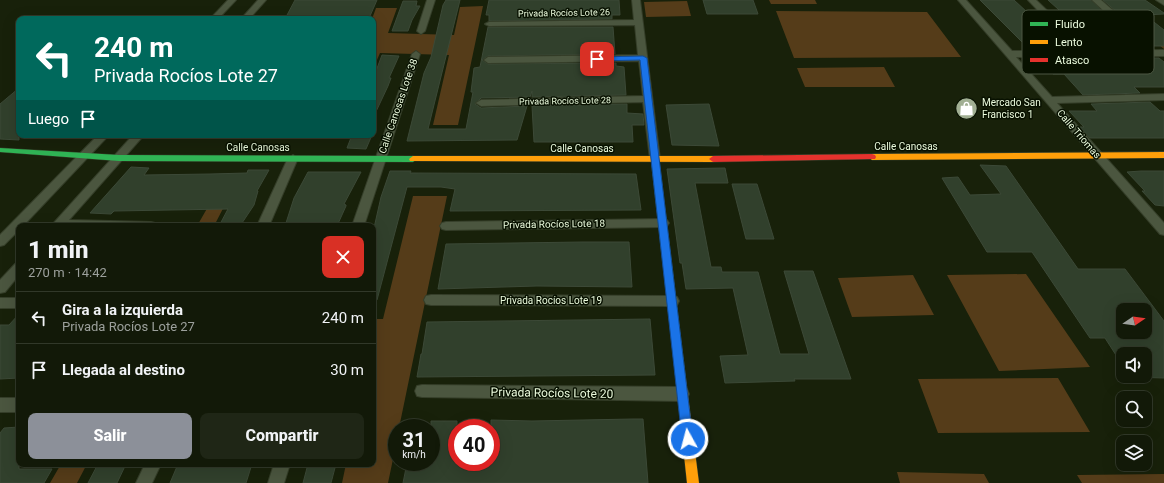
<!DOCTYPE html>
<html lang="es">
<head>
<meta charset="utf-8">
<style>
  :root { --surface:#121908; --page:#1f2616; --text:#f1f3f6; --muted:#9ca09c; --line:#313829; --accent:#8c9099 }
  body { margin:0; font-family:Roboto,sans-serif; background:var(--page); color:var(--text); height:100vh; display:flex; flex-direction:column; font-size:15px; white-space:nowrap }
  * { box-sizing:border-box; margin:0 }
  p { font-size:13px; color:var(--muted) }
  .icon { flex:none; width:22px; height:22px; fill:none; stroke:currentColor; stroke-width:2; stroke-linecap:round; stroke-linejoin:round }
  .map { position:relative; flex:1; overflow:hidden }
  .panel { position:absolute; left:16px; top:223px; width:360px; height:244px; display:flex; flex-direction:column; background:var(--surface); border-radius:8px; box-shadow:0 4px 16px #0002,0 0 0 1px var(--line) }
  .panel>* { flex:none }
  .guide { position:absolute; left:16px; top:16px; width:360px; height:122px; border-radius:8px; box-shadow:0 4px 16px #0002,0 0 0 1px var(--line); background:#00695c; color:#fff; overflow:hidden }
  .needle { width:26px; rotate:77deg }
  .tools { position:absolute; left:1116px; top:303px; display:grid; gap:8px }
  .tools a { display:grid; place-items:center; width:36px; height:36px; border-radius:8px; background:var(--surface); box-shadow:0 4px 16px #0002,0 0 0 1px var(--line); font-size:20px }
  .speed { position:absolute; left:388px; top:419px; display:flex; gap:8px; font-size:20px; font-weight:700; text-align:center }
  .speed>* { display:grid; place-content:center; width:52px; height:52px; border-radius:50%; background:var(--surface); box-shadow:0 4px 16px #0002,0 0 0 1px var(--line); line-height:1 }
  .speed small { font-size:10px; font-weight:400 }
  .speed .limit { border:6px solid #d22; background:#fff; color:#111 }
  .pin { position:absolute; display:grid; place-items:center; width:34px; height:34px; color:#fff; margin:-17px; border-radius:8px; box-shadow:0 2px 6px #0006 }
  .me { position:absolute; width:44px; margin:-22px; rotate:353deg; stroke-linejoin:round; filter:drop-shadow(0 0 3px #0008) }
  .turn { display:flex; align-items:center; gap:14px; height:84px; padding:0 12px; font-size:18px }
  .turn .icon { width:52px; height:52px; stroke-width:2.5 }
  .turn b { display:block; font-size:28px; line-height:34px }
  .then { display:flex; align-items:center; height:38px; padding:0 12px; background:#0003; gap:8px; font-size:15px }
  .round { display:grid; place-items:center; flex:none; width:42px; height:42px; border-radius:8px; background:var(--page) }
  .overview { display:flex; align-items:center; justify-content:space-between; height:68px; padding:0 12px }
  h1 { font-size:24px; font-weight:800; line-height:30px }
  .action { display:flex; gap:8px; margin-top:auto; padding:8px 12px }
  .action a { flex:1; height:46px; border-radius:8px; background:var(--accent); color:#fff; font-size:16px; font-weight:800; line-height:46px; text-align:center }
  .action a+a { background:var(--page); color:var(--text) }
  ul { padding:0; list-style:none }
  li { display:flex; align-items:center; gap:12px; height:52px; padding:0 12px; border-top:1px solid var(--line) }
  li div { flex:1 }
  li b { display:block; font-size:15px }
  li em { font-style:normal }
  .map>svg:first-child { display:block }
</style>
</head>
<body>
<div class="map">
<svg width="1164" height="483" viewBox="0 0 1164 483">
  <rect width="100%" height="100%" fill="#18210a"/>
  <path fill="#553c19" d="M769,0H815L817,4H771Z
    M687,1L691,16L646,17L644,2Z
    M483,6L458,125H433L449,55L380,53L373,69L372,19L376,8H397L388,33L454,35L460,7Z
    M776,11L927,12L961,57L794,58Z
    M1164,30V49L1148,36L1039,38L1034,32Z
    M884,67L895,87H805L797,68Z
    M217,191H232L214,226H197Z
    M413,196H447L399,428H397V440L388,483H342L346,464H373V319H383Z
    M1026,274L1090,367L999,371L947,275Z
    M913,275L934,315L852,317L838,278Z
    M1058,378L1090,432L938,433L918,379Z
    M61,464H87L77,483H50Z
    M897,472L984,474L989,483H900Z
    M1164,474V483H1082L1077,475Z"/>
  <path fill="#31402c" stroke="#3c4937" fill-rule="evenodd" d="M295,0H377L370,16L286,17Z
    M446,0H460L428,129H466L473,92H471L474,68L480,67L488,27H613L615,54L488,56L482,60L488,64L616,63V66L624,67L626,95L532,97V91L530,97L481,98L475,104L481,108L527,106L517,140L407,141L424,73L431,57L443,5Z
    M489,0H619L620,15H612V19L489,21V15H486Z
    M703,0H753L758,14H707Z
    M980,0H1014L1056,39L1090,38L1048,0H1091L1119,26H1126V20L1103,0H1145L1164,13V14L1145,15L1164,30V46H1144L1148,49H1029Z
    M403,1H417L416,6H420L412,20L408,31H392Z
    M382,55L399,56L389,78H391L388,86L373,118V79Z
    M1037,58H1159L1164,62V87H1134L1140,93L1083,95L1064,74H1053Z
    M19,88V140L0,139V104Z
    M1150,102L1160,111H1164V138H1090L1080,127H1084L1069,111H1097L1091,104Z
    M627,104V113L643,114L644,125H632L633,142H534L532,106Z
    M709,104L719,146L672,145L666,105Z
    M352,135H372L366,149L347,148Z
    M980,165L1006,166L1078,269H1125L1164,321V378L1130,377L1145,376V354H1123V366L1105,338H1090L1032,252H987L942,178L958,177L970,195L1001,194ZM1123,310H1145V332H1123Z
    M131,167L149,168L144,175L210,174L247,173L248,170H269L257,191H258L254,205L240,226H219L228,209L114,211L111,214L90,213Z
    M725,168L728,183H695L711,267H721L722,272H758L780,354H809L784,271H813L851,379H794L795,381L725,383L720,356L748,355L733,288L686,289L682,263H680L667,169Z
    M390,171H411L410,173L636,174L641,210L450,211L455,189L441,187H407L377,300H373V228H374L381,197Z
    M1141,171H1164V206L1155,205L1142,191H1145L1127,172Z
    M308,172H361L344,204L346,205V206L337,226H285L294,198Z
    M732,184H757L774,239H746Z
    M582,242H629L632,287L537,286L438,289L446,244Z
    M19,314V378L0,379V325H9Z
    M650,319L655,375L417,377L421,354H422L427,322Z
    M633,419H643L648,483H403L407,463H431V421H457V462L478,463L491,462V420L532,421Z
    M19,427V469H52L44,483H0V433L4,428Z
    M98,464H126L117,483H88Z
    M178,464H252L246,483H170Z
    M308,464H336L331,483H303Z"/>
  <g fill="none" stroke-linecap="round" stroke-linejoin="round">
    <defs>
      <path id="street" d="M228,0H236L218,19H210Z
        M258,0H266L249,19H241Z
        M427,0H435L425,31L421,34L417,31Z
        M632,0H640L660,159L659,161H651L650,159L643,102L481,106L476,103L481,100L643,96L639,61L488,63L484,60L488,57L638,55L635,25L489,26L485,24L489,22L634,20Z
        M958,0H966L1012,51L1164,50V56L1016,57L1052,97L1164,94V100L1057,103L1164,223V235L1160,234Z
        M1028,0H1036L1058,21L1059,23L1058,25H1052Z
        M1092,0H1101L1125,21L1126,23L1125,25H1119Z
        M1156,0H1164V5Z
        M416,51L420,54L364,226H352L412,54Z
        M98,135H109L23,226H19V230L4,245L0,246V235Z
        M133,135H144L69,220L151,222L155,223L157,226H51Z
        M293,155L298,158L269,226H257L288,158Z
        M663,219L667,220L669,223L667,226L663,227L446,230L442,229L440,226L442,223L446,222Z
        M19,262V275L5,292L0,293V280L15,264Z
        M431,295L672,296L677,297L679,301L677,305L672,306L431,305L426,304L424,300L426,296Z
        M0,298H19V308H0Z
        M422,385L682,387L687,389L689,394L687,399L682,401L422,397L417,396L415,391L417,386Z
        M0,398H19V412H0Z
        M145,464H161L152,483H136Z
        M274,464H290L284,483H268Z"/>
      <path id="fast" d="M0,148L119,155L413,156L417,159L413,162L119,161L0,152Z
        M655,156L659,159L686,381L685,384L681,386L677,384L676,381L651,159Z"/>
      <path id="slow" d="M1164,152V158L872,160L868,157L872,154Z
        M413,156H713L717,159L713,162L410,161L409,159Z
        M681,376L685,378L686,381L699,483H687L676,381L677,378Z"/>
      <path id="jam" d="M872,154L875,155L876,157L875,159L713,162L709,159L713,156Z"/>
    </defs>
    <use href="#street" stroke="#353e29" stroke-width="2"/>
    <use href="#fast" stroke="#353e29" stroke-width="1"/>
    <use href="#slow" stroke="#353e29" stroke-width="1"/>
    <use href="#jam" stroke="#353e29" stroke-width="1"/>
    <use href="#street" fill="#4b563f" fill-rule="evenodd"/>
    <use href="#fast" fill="#30b455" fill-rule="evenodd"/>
    <use href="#slow" fill="#ff9f0a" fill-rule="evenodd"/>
    <use href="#jam" fill="#e5322d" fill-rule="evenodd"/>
  </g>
  <path fill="#1a73e8" stroke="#114b97" d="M643,56L647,58L693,439L692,443L688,444L683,443L682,439L640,60L597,61L593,59L597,57Z"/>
  <defs>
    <symbol id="shop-disc" viewBox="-11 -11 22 22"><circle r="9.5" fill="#a1af93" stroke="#081100"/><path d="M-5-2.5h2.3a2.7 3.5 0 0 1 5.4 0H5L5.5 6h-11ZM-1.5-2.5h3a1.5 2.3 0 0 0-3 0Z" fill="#fff"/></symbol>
  </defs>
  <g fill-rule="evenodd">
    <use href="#shop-disc" x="954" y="96" width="25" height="25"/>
  </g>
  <g text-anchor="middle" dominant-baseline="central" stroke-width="3" stroke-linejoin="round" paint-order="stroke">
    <g font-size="9" fill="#ebfbdd" stroke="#081100">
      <text transform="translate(564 13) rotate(-1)">Privada Rocíos Lote 26</text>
      <text transform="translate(565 101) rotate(-1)">Privada Rocíos Lote 28</text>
    </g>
    <g font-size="10" fill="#ebfbdd" stroke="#081100" text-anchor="start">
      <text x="982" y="102">Mercado San<tspan x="982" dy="12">Francisco 1</tspan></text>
    </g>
    <g font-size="10" fill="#ebfbdd" stroke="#081100">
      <text transform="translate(398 106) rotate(-71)">Calle Canosas Lote 38</text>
      <text transform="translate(1079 134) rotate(49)">Calle Triomas</text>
      <text x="906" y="146">Calle Canosas</text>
      <text x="258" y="147">Calle Canosas</text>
      <text x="582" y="148">Calle Canosas</text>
      <text transform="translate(554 224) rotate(-1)">Privada Rocíos Lote 18</text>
      <text x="551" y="300">Privada Rocíos Lote 19</text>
    </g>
    <g font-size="12" fill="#ebfbdd" stroke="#081100">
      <text transform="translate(552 393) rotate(1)">Privada Rocíos Lote 20</text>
    </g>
  </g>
  <rect x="1022" y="10" width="132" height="64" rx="6" fill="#081100" stroke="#4c5742" stroke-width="1"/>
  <rect x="1030" y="22" width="18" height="4" fill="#30b455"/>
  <rect x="1030" y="40" width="18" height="4" fill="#ff9f0a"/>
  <rect x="1030" y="58" width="18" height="4" fill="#e5322d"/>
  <g font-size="11" fill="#ebfbdd">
    <text x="1055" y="28">Fluido</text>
    <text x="1055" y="46">Lento</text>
    <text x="1055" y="64">Atasco</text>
  </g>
</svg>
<div class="tools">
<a><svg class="needle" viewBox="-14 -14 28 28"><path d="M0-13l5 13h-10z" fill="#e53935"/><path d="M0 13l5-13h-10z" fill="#9ca09c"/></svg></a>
<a><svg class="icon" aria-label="sound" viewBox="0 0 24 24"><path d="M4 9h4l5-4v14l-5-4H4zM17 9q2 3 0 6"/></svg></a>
<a><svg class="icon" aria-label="search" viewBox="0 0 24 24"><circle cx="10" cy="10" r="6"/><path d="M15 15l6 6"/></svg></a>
<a><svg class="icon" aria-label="layers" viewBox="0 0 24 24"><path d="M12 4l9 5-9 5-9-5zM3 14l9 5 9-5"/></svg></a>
</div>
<div class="speed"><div>31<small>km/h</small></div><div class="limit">40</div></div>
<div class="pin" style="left:597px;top:59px;background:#d93025"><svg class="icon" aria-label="arrive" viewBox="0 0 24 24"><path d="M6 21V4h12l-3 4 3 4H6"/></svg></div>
<svg class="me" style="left:688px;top:439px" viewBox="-20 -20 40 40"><circle r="17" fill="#1a73e8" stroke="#fff" stroke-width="3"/><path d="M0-11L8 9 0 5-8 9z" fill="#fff"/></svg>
<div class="guide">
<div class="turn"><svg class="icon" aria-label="left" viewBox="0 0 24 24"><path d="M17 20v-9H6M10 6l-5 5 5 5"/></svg><div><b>240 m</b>Privada Rocíos Lote 27</div></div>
<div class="then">Luego<svg class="icon" aria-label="arrive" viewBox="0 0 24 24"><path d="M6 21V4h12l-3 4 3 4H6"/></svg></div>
</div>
<section class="panel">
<div class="overview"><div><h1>1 min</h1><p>270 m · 14:42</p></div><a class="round" style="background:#d93025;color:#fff"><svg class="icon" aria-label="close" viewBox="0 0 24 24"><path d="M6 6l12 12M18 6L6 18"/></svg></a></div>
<ul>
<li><svg class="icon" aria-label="left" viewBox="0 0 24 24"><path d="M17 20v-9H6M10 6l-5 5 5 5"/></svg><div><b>Gira a la izquierda</b><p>Privada Rocíos Lote 27</p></div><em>240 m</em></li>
<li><svg class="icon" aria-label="arrive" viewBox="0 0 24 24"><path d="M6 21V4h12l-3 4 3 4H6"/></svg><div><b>Llegada al destino</b></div><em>30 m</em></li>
</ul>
<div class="action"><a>Salir</a><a>Compartir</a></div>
</section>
</div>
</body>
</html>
